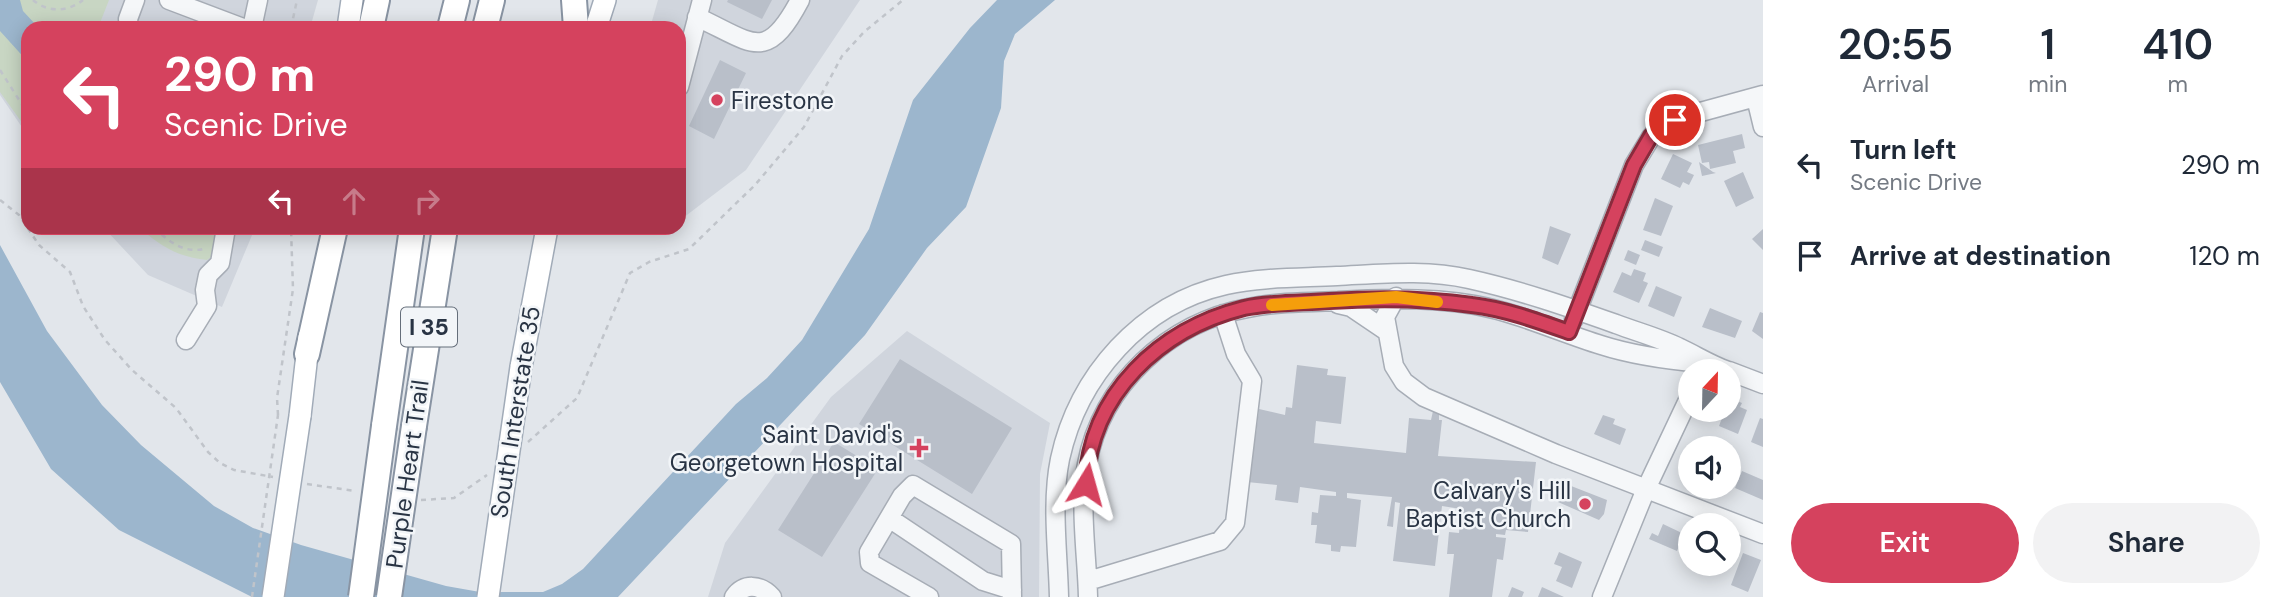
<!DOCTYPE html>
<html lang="en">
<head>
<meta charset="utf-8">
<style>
  :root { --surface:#fff; --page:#f2f2f3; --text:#1f2937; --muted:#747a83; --accent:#d5425e }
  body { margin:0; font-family:"DM Sans",sans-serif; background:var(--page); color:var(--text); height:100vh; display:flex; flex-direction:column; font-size:26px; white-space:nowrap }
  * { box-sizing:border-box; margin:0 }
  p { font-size:23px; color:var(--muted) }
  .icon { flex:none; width:38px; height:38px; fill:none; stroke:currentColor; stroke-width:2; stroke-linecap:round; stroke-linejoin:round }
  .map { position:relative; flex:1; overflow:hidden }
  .details { display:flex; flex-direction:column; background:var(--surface); width:525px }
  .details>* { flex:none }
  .guide { position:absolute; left:21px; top:21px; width:665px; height:214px; border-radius:21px; box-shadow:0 4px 18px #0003; background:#d5425e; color:#fff; overflow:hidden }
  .needle { width:46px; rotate:22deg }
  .tools { position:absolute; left:1678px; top:359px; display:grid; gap:14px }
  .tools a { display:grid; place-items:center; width:63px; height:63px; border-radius:50%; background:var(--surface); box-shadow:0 4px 18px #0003; font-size:35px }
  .pin { position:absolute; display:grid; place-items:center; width:60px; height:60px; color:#fff; margin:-30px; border:4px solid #fff; border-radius:50%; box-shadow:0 2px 7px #0007 }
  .me { position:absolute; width:77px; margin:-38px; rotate:8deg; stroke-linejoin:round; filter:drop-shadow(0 0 5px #0008) }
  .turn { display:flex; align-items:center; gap:24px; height:147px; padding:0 28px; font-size:32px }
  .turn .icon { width:91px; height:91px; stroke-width:2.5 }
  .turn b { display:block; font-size:49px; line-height:60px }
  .lanes { display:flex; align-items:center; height:66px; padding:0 28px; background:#0003; justify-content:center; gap:35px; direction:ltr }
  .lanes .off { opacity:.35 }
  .eta { display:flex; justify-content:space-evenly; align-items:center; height:119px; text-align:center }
  .eta b { font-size:42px; font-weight:600; line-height:49px }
  .action { display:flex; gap:14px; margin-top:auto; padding:14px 28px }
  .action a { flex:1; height:80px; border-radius:42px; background:var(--accent); color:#fff; font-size:28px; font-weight:600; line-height:80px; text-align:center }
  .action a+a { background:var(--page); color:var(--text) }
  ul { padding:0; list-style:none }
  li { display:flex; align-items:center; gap:21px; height:91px; padding:0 28px }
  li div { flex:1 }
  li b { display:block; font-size:26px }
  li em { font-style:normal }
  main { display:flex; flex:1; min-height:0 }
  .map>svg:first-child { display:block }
</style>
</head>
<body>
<main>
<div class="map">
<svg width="1763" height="597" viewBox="0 0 1763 597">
  <rect width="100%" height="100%" fill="#e2e6eb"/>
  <path fill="#d0d5dd" d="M0,0H318L310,28H28V136L0,95Z
    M658,0H860L746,170L679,221V28H650Z
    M104,228H255L222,307L148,275Z
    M907,331L1050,423L1040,474L1039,597H708L725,543L831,397Z"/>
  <path fill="#c8d6c3" d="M0,0H109L98,28H28V131L0,92Z
    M140,228H235L225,247L207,260C179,257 161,247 140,228Z"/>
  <path fill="#9cb6cd" d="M0,0H20L23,11L36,25L59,28H28V62L0,31Z
    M997,0H1055L1015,34L1004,61L1001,108L966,207L927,248L865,335L618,597H252L119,530L51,469L0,382V245L47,331L102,405L141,445L214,506L253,528L301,545L446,586L480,592H543L562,584L583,569L736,404L767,378L802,340L869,229L913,100L970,28Z"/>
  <path fill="#b9bfc9" d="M728,0H772L762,19L727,2Z
    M720,60L746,73L714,139L689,126Z
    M1742,134L1745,148L1733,151L1736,163L1710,169L1709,162L1702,163L1698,145Z
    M1673,154L1692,163L1687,172L1694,175L1689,185L1683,182L1680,188L1661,179Z
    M1699,162L1713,172L1716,173L1702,176Z
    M1743,172L1754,198L1736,207L1724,181Z
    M1655,198L1673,206L1661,236L1643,230Z
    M1550,226L1571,234L1558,265L1542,258Z
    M1763,229V250L1752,239Z
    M1645,240L1663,247L1659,257L1641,250Z
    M1628,250L1640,255L1636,265L1624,260Z
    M1634,269L1646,273L1643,281L1648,283L1639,303L1613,292L1622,272L1631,276Z
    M1656,286L1682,297L1674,317L1648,306Z
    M1710,308L1742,321L1735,338L1702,327Z
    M1760,312L1763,313V339L1752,331Z
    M900,359L1012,428L972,494L859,424Z
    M1297,365L1328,369L1327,375L1346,377L1341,424L1316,421L1314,443L1406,453L1409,418L1431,420L1433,411L1439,413V420H1442L1438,456L1536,462L1528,532L1506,530L1505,535L1496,534V537L1506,538L1503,560L1497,559L1492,597H1449L1454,554H1447L1449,532L1459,533L1461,509L1442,506L1435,566L1393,561L1400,503L1395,502L1393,527L1387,526L1392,497L1347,493V498L1361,500L1356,547L1341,546L1340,552L1331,551V545L1315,543L1317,525H1311L1312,512L1318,513L1320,495L1336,496V492L1300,487L1298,503L1275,500L1277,485L1247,482L1252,432L1256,433L1259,409L1285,415L1286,407L1292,408Z
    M1730,398L1742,403L1740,407L1747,410L1738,434L1719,426L1725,410H1729Z
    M1603,415L1615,419L1613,424L1626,429L1620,445L1594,434Z
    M1760,418L1763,419V447L1751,442Z
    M834,442L878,469L822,557L778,530Z
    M1690,452V473L1683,470Z
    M1742,471L1763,480V500L1735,488Z
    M1566,484L1607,500L1604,514L1599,520L1558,502Z
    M1663,524L1684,534L1677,551L1649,539L1652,533L1658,536Z
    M1690,533V556L1682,553Z
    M1559,552L1582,562L1572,588L1556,581L1562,567L1554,564Z
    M1743,553L1761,560L1748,592L1731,585Z
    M1512,587L1524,592L1522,597H1508Z
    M1542,587L1564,597H1538Z"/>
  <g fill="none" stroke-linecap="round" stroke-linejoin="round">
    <defs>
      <path id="minor" d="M169,0L243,28
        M697,17C753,43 766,64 800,0
        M129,28L128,19L135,0
        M252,28L258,0
        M679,87L702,0
        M1756,98L1763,127
        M1396,297L1385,317L1394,366L1404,382L1424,397L1556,454L1763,534
        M1338,304L1351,307L1385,330
        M1574,319L1634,165L1651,137L1662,125L1675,119L1763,95
        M186,340L207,306L205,290L208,275L220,263L226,228
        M1729,371L1763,384
        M889,518L983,581L1012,590
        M1088,581L1220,541L1235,523L1252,381L1236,354L1223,314
        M734,597C744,583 760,584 772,597
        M929,597L870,563L869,552L902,496L913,485L1011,544L1012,597
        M1059,597C1058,552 1051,503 1060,459C1078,376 1141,304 1226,285C1262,277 1300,278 1337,276C1380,274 1426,269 1469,279C1519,290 1568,307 1616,324C1637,332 1660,338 1680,348C1697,356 1711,365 1728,371
        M1088,597C1087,554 1079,507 1087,464C1101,385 1169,322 1248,308C1277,302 1308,302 1338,301C1383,298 1430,297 1475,305C1519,313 1559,332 1601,345C1632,355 1668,360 1700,363
        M1602,597L1646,489L1690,396"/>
      <path id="major" d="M348,28L352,0
        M596,28L605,0
        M521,367L547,228
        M300,416L309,337"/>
      <path id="highway" d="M574,0L576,28
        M371,28L377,0
        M450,28L457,0
        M485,28L492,0
        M307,354L335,228
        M384,426L412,228
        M414,426L445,228"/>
    </defs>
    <use href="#minor" stroke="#a7adb6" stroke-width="21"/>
    <use href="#major" stroke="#a1abb8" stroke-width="24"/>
    <use href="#highway" stroke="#8994a3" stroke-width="28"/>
    <path stroke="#c0c4ca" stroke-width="2.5" stroke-dasharray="5 5" stroke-linecap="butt" d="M33,0C48,13 68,12 83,0
      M291,28L297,0
      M0,70L28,114
      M0,200L19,215L39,245L70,272L83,306L105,340L132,370L176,408L208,452L220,463L234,470L273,477
      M154,228C170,242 185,255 207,248
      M278,415L277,398L293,289L291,228
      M528,442L577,398L630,273L649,262L689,249L755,185L804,127L842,56L864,32L903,0
      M307,484L355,491
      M421,500L454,498L487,475"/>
    <use href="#minor" stroke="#f5f7f9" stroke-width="18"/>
    <use href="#major" stroke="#fff" stroke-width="21"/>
    <use href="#highway" stroke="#fff" stroke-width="24"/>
    <defs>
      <path id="major-bridge" d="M273,597L300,416
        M488,597L521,367"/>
      <path id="highway-bridge" d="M361,597L384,426
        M389,597L414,426"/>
    </defs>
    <use href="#major-bridge" stroke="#a1abb8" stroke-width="24" stroke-linecap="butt"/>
    <use href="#highway-bridge" stroke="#8994a3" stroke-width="28" stroke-linecap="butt"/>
    <path stroke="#c0c4ca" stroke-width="2.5" stroke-dasharray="5 5" stroke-linecap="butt" d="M252,597L278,415"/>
    <use href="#major-bridge" stroke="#fff" stroke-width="21"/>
    <use href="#highway-bridge" stroke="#fff" stroke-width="24"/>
  </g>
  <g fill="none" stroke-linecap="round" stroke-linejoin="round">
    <defs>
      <path id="route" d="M1086,484C1090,394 1160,329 1244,308C1271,302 1301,303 1329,301C1377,298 1424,298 1472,305C1505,309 1538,321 1569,332L1634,165L1651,136L1662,125L1675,120"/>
    </defs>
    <use href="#route" stroke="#8a2b3d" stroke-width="18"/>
    <use href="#route" stroke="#d5425e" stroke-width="12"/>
    <path stroke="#f59e0b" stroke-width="12" d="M1272,305L1396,297L1437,302"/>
  </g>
  <g fill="#d5425e" stroke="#f2f5f8" stroke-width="2.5">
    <circle cx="717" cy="100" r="7"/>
    <path d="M915.5 437.5h7v7h7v7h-7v7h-7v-7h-7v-7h7z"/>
    <circle cx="1585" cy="504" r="7"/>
  </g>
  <g text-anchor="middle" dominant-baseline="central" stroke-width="5" stroke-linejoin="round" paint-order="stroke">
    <rect fill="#f2f5f8" stroke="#656e7a" stroke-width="2" x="401" y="307.5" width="56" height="39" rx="5"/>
    <g font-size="23" font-weight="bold" fill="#293444">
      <text x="429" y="327">I 35</text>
    </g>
    <g font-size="24" fill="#293444" stroke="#f2f5f8" text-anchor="end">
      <text x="731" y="100" text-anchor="start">Firestone</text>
      <text x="903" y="434">Saint David's<tspan x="903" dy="28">Georgetown Hospital</tspan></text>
      <text x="1571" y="490">Calvary's Hill<tspan x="1571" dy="28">Baptist Church</tspan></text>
    </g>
    <g font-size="24" fill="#293444" stroke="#f2f5f8">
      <text transform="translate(515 412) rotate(-81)">South Interstate 35</text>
      <text transform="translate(407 474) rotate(-82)">Purple Heart Trail</text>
    </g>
  </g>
</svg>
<div class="tools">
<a><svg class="needle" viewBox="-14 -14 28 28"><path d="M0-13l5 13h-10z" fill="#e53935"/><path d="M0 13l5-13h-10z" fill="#747a83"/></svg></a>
<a><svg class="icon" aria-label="sound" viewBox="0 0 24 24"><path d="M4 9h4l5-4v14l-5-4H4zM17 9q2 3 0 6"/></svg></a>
<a><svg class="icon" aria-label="search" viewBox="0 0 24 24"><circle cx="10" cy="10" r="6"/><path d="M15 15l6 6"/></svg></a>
</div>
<div class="pin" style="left:1675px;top:120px;background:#d93025"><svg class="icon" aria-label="arrive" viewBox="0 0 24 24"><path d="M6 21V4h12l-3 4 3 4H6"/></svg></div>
<svg class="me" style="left:1086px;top:484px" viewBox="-20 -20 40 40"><path d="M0-17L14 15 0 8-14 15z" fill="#d5425e" stroke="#fff" stroke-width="4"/></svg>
<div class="guide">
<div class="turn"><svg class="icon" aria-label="left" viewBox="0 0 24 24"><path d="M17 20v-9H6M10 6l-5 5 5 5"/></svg><div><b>290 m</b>Scenic Drive</div></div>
<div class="lanes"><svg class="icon" aria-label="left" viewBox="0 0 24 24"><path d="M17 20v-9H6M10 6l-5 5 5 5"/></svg><svg class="icon off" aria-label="ahead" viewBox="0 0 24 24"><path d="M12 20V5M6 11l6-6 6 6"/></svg><svg class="icon off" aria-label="right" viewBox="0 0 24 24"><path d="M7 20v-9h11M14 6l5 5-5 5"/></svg></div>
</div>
</div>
<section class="details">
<div class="eta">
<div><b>20:55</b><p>Arrival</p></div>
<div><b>1</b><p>min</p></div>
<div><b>410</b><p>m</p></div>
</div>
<ul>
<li><svg class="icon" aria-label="left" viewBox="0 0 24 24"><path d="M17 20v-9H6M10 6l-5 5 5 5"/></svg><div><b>Turn left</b><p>Scenic Drive</p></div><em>290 m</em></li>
<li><svg class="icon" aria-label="arrive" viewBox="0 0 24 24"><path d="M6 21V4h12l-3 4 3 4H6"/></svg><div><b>Arrive at destination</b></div><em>120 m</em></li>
</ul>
<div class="action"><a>Exit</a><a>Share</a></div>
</section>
</main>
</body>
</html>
